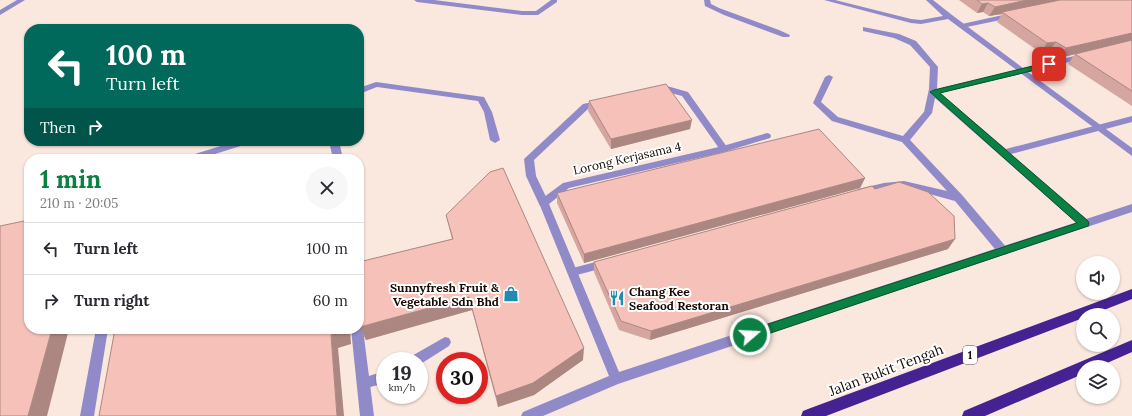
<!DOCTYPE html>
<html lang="en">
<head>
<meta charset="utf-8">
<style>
  :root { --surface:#fff; --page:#f7f7f7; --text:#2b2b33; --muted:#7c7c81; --line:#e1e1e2; --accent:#0b8043 }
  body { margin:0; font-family:Lora,serif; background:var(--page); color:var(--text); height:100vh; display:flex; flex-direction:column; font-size:15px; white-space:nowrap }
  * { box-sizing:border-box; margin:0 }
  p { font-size:13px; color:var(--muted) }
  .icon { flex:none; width:22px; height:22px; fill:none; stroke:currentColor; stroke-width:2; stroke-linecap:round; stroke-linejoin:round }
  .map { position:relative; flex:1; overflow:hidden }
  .details { position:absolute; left:24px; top:154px; width:340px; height:180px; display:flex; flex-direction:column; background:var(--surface); border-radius:16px; box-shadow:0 1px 3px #0004 }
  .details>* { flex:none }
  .top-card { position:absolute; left:24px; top:24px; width:340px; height:122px; border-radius:16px; box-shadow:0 1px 3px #0004; background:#00695c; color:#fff; overflow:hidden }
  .buttons { position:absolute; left:1076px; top:256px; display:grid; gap:8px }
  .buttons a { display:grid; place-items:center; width:44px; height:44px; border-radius:50%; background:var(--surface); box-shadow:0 1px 3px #0004; font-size:20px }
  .speed { position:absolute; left:376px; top:352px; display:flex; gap:8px; font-size:20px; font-weight:700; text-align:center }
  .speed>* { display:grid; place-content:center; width:52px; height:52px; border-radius:50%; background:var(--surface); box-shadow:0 1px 3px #0004; line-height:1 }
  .speed small { font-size:10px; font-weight:400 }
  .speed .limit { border:6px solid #d22; background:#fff; color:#111 }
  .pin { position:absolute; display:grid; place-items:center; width:34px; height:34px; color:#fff; margin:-17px; border-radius:8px; box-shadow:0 2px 6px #0006 }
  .me { position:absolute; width:44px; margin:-22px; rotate:71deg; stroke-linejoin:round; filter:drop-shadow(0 0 3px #0008) }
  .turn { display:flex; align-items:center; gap:14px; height:84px; padding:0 16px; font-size:18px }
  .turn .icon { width:52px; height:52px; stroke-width:2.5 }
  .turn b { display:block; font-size:28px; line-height:34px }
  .then { display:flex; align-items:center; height:38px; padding:0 16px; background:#0003; gap:8px; font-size:15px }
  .round { display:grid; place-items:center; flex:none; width:42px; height:42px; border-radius:21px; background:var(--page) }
  .headline { display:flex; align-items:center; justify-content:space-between; height:68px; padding:0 16px }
  h1 { font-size:24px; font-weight:700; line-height:30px; color:var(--accent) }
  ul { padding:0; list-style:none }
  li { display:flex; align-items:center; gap:12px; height:52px; padding:0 16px; border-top:1px solid var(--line) }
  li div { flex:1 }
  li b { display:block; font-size:15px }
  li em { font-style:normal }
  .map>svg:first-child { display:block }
</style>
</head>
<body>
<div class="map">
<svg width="1132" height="416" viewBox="0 0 1132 416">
  <rect width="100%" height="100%" fill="#fae7dd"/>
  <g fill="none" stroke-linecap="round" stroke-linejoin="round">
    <path fill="#918ac8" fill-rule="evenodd" d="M17,0H25L0,15V10Z
      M414,0H434L522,11H536L551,0H557V2L538,15H522L417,2Z
      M1012,13L1016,15L1015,17L962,28L958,26L962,24Z
      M863,27L899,34L916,41L938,67L937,89L1022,69H1025V73L940,93L1006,149L1132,116V122L1011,154L1089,221L1090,224L1089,227H1081L935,98L932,113L910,140L962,195L1007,248L1008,251L1007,254L1003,255L999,254L955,201L904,187L884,189L861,196L858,195L856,192L858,189L884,183L904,181L947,191L902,142L832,121L813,103L825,77L829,75L833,77L821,102L838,117L903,136L924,112L929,89L930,67L910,45L894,38L863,31Z
      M376,82L484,97L492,112L500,140L495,143L490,140L484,112L478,101L377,87L359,94V88Z
      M667,86L688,92L727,147L729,149L727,151H721L682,96L667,92L658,94L654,91L655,89Z
      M601,100L605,103L604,105L589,108L534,160L536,176L549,203L548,206H540L526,176L524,159L583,104Z
      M237,141H252L250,143L199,159H183L185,157Z
      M607,259L611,260L612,263L611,266L573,276L569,275L568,272L569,269Z
      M445,337L449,338L451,342L449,346L419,365V361H408L410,357Z
      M385,371V383L363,389L359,387L357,383L359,379Z"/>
    <path fill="#918ac8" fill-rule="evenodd" d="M704,0H710L711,4L719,8L779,30L790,35L789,37H783L724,15L705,6Z
      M824,0H835L911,19L921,20L943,16L926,0H933L952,15L1023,68L1083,54H1086V58L1028,72L1132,148V156L948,19L921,24L911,23Z
      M767,133L770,134L771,136L770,138L724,152L569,188L549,204L619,372L1132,204V212L618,384L543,416H521L523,412L609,376L539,203L540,200L563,183L723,146Z
      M329,141H339L343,159H333Z
      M359,325L363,329L374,416H360L351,329H359Z
      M96,329H108L94,416H80Z"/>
    <path fill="#442291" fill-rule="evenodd" d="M1132,289V299L1091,315H1083V318L826,416H801L803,411L808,409Z
      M1132,340V352L1098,367H1083V374L985,416H962L964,411Z"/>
  </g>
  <path fill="#d4a69f" d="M959,0H1132V106L1068,64L1075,54L1059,58L1049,51L1041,53L997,22L1002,14L989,16L983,12L977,13Z
    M589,101L690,129L611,149L588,111Z
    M865,178L860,188L584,263L557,203V193Z
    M875,189L948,249L650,340L619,330L594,272V262Z
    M446,215L583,360L534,395L498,407L472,310L366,340L359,324V262L452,239Z"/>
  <path fill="#ac8782" d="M1027,0H1064L1002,12V14L989,16L995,7Z
    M988,3L983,12L977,13L982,4Z
    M1132,33V41L1059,58L1066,48Z
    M1056,42L1049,51L1041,53L1047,43Z
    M692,120L690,129L611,149V139Z
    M865,178L860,188L584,263V254Z
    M955,239L948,249L650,340L651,331Z
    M469,297L472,310L366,340L360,327Z
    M52,329H69L47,416H28Z
    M344,329H350L351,344L338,348L344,416H337L331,335Z
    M584,348L583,360L534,395L498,407L496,396Z"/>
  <path fill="#f6c1b9" stroke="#ac8782" d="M977,0H1027L995,7L988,3L982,4Z
    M1060,0H1132V33L1066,48L1056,42L1047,43L1002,12Z
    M1132,40V91L1075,54Z
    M666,84L692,120L611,139L589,101Z
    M819,129L865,178L584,254L557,193Z
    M503,168L584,348L533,383L496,396L469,297L360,327L359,320V262L453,239L446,215L490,172Z
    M899,182L928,192L954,216L955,239L651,331L621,321L594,262L872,186L875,189Z
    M29,220V329H52L28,416H0V226Z
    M115,329H344L345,331L331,335L337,416H99Z"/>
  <path fill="#0b8043" stroke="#07532c" d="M1049,62L1053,64L1052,66L940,93L1088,221L1089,224L1088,226L750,340L746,338L745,335L746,332L750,330L1077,223L930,92L934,90Z"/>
  <defs>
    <symbol id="shop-bare" viewBox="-9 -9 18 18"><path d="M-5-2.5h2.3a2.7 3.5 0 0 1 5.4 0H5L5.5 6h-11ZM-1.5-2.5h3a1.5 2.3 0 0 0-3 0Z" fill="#208ab1" stroke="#fff" stroke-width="2.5" paint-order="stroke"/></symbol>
    <symbol id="restaurant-bare" viewBox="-9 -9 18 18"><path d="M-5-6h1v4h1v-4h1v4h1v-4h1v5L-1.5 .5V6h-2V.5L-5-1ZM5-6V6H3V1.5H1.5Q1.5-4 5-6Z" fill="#208ab1" stroke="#fff" stroke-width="2.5" paint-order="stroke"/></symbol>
  </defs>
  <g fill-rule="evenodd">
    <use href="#shop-bare" x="500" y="283" width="22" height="22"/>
    <use href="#restaurant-bare" x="606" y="287" width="22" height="22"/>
  </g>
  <g text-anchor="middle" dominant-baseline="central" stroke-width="4" stroke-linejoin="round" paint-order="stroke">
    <rect fill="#fff" stroke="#5d534f" stroke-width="1" x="963" y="346" width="14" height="18" rx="3"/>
    <g font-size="11" font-weight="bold" fill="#180903">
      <text x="970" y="355">1</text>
    </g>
    <g font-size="12" fill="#180903" stroke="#fff">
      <text transform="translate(627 158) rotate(-13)">Lorong Kerjasama 4</text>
    </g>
    <g font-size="12" font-weight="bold" fill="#180903" stroke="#fff" text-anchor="end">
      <text x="499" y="287">Sunnyfresh Fruit &amp;<tspan x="499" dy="14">Vegetable Sdn Bhd</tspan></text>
      <text x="629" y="291" text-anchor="start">Chang Kee<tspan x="629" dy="14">Seafood Restoran</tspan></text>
    </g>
    <g font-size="14" fill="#180903" stroke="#fff">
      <text transform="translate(886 370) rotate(-21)">Jalan Bukit Tengah</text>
    </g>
  </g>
</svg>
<div class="buttons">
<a><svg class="icon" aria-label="sound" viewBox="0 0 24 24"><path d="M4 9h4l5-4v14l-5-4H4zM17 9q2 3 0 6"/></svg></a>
<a><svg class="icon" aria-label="search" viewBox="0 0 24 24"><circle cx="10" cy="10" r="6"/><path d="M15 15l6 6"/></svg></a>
<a><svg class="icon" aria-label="layers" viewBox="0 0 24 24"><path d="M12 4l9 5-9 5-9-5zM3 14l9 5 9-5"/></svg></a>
</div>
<div class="speed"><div>19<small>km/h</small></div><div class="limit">30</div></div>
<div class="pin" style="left:1049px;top:64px;background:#d93025"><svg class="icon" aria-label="arrive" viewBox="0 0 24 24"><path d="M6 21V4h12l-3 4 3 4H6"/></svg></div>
<svg class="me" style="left:750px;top:335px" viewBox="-20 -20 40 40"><circle r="17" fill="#0b8043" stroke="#fff" stroke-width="3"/><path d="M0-11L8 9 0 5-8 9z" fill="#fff"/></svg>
<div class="top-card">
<div class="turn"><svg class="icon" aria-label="left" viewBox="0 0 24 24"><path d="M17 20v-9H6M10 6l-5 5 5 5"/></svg><div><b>100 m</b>Turn left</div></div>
<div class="then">Then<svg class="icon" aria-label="right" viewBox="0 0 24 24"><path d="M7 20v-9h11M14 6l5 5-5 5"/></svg></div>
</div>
<section class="details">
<div class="headline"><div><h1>1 min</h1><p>210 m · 20:05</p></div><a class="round"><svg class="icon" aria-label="close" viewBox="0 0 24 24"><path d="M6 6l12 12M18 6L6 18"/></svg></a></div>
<ul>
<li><svg class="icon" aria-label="left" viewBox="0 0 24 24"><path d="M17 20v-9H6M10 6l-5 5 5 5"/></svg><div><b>Turn left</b></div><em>100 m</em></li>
<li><svg class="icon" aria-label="right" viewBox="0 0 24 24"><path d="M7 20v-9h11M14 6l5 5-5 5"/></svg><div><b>Turn right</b></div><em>60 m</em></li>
</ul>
</section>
</div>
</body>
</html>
